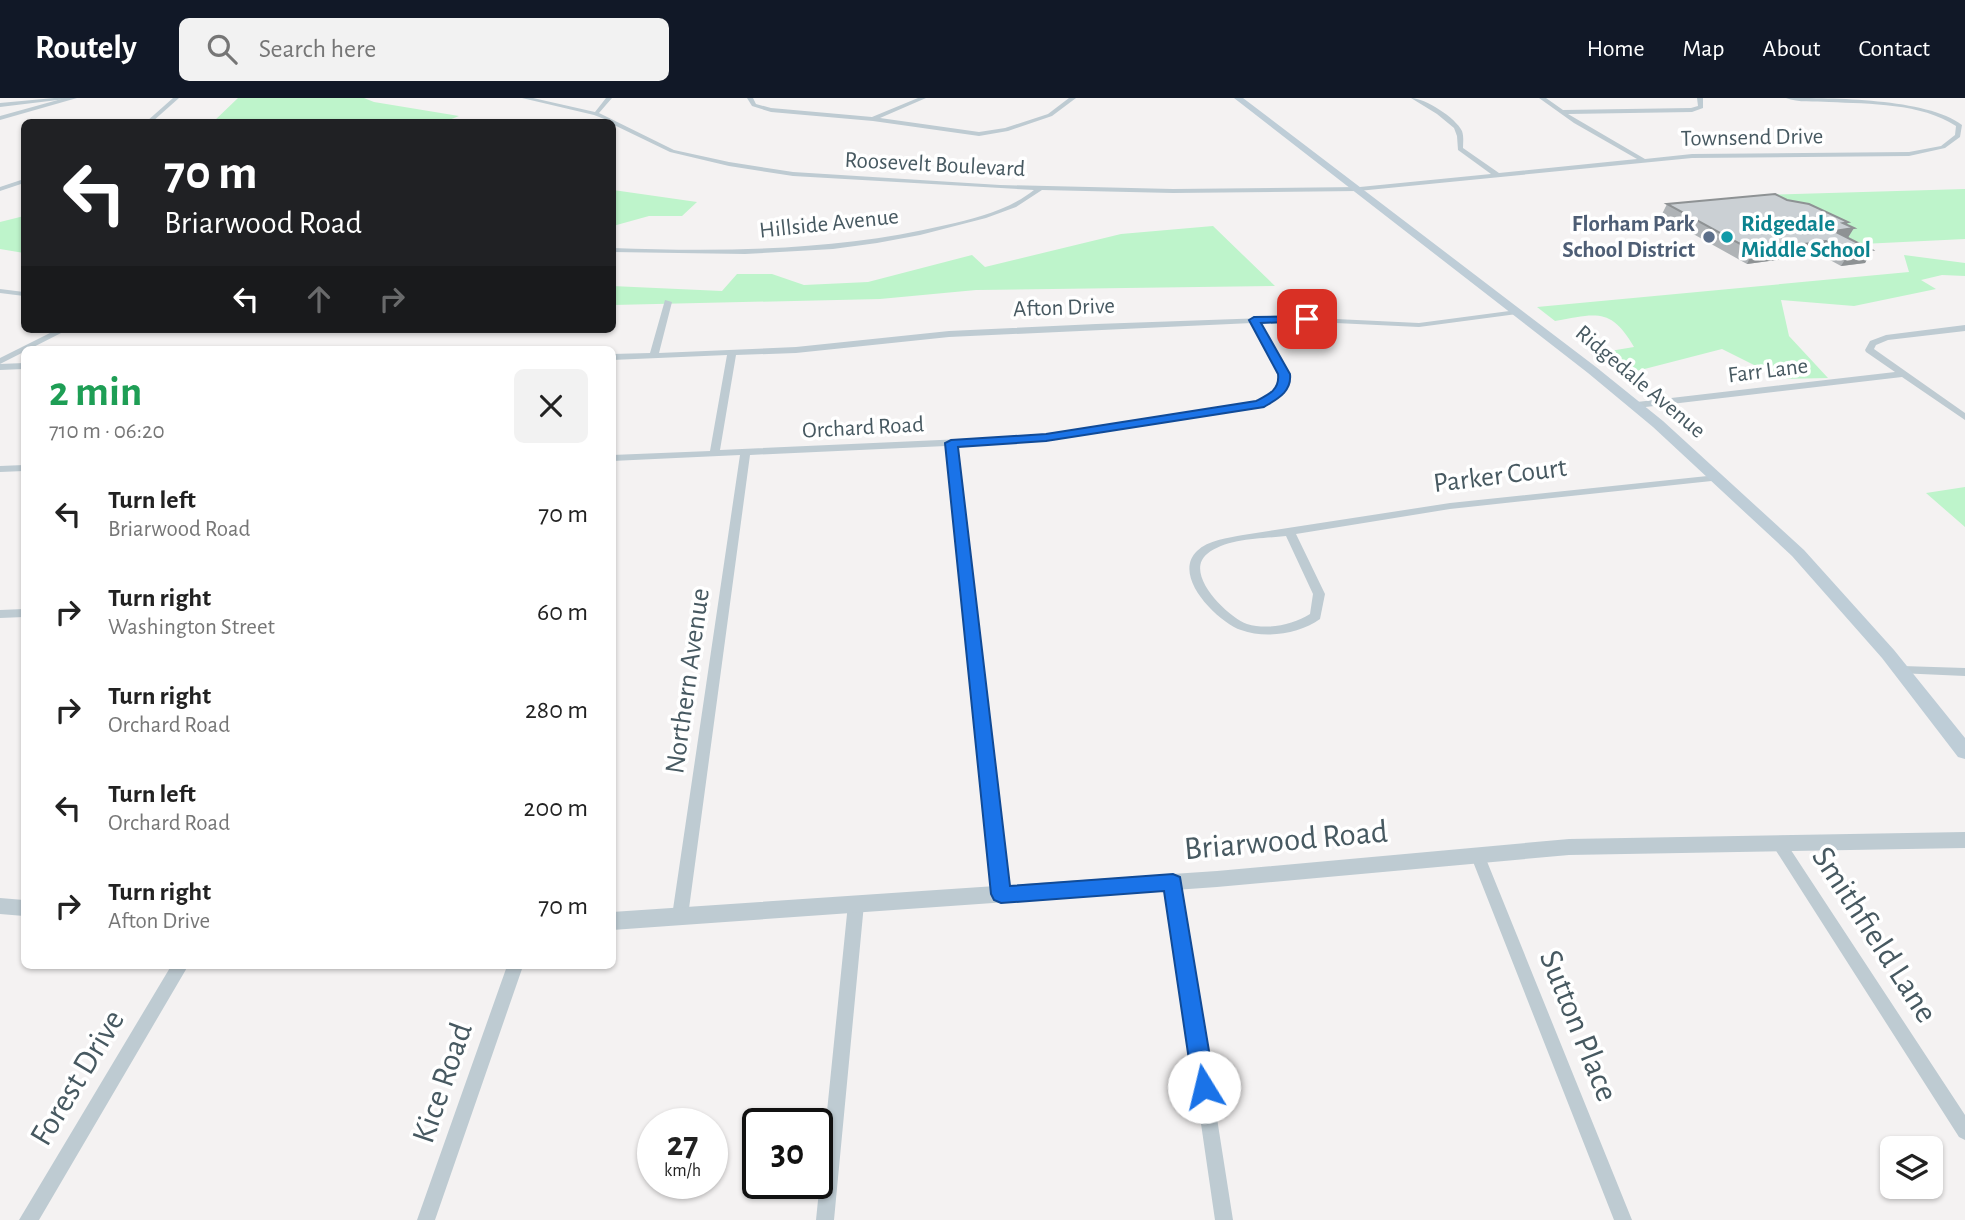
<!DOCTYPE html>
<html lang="en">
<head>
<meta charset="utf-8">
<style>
  :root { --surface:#fff; --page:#f2f2f2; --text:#222; --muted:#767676; --accent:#111827 }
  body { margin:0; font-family:"Alegreya Sans",sans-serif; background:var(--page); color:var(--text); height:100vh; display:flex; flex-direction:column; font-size:26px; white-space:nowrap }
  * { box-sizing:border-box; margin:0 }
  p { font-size:23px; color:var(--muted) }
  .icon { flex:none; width:38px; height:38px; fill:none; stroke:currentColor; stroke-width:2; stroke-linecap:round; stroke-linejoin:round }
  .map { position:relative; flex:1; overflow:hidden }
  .side { position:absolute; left:21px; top:248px; width:595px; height:623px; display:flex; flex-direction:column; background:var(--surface); border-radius:10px; box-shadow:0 2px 5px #0004 }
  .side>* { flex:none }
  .hud { position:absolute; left:21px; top:21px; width:595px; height:214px; border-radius:10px; box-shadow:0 2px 5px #0004; background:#202124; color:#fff; overflow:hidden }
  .fabs { position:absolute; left:1880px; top:1038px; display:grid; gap:14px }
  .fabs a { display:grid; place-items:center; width:63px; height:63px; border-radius:10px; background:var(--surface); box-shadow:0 2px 5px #0004; font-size:35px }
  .speed { position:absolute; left:637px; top:1010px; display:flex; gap:14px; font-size:35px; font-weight:700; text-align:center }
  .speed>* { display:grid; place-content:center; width:91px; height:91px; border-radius:50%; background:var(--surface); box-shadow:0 2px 5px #0004; line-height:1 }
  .speed small { font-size:18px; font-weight:400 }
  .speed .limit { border:4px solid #111; border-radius:10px; background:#fff; color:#111 }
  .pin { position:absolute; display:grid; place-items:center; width:60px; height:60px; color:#fff; margin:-30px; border-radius:14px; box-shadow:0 4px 10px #0006 }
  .me { position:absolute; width:77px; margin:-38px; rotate:351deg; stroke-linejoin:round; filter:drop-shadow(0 0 5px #0008) }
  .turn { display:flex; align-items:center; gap:24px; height:147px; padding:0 28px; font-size:32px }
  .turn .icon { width:91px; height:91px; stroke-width:2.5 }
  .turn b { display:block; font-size:49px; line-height:60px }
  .lanes { display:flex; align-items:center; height:66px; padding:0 28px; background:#0003; justify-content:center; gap:35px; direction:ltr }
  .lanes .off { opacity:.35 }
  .round { display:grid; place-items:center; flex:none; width:74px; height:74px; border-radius:10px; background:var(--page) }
  .overview { display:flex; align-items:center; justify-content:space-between; height:119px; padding:0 28px }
  h1 { font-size:42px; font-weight:700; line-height:52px; color:#1e9e55 }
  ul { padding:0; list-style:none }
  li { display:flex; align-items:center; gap:21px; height:98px; padding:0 28px }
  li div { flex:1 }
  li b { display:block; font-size:26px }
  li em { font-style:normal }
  header { display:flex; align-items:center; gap:42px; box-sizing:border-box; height:98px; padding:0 35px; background:var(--accent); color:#fff }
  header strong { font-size:33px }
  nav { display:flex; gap:38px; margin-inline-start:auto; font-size:24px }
  .search { width:490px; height:63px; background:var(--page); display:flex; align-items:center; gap:18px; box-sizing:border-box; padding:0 24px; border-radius:10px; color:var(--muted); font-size:26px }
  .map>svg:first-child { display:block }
</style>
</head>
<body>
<header>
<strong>Routely</strong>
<div class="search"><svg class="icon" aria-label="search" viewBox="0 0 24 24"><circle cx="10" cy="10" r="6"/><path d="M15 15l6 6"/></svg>Search here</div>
<nav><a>Home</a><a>Map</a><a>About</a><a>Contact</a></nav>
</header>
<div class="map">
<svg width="1965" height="1122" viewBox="0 0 1965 1122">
  <rect width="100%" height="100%" fill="#f4f2f2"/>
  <path fill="#bef4cb" d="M238,0H364L374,4L459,18L444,24H213Z
    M1965,91V141L1862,146L1757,97Z
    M613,92L697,104L682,118H649L613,128Z
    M24,118V155L0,151V124Z
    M1213,128L1275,188L976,192L880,201L613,207L612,188L722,193L737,176H772L804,187L868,184L972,157L985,169L1121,136Z
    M1904,157L1965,165V178L1942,177L1921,182L1936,191L1854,208L1781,202L1789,238L1828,280L1782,281L1722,251L1625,276L1598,255L1634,249C1611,209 1596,216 1555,223L1537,209L1909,174Z
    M1965,389V429L1926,395Z"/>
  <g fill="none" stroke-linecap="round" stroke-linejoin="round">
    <path fill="#becbd2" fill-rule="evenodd" d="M54,0H74L0,9V5Z
      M173,0H179L152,24H146Z
      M522,0H533L595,14L606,0H612L599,15L674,52L729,64L793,74L1000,87L1173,91L1360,89L1491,76L1458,52L1457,38L1454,30L1437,16L1411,0C1425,0 1456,20 1462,33C1464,39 1463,45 1463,50L1499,75L1637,61L1574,25L1539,0H1546L1563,12L1691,10L1698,8L1697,0H1703V10L1692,14L1568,16L1645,61L1692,56L1909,54L1941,48L1955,37L1956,28C1921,5 1870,6 1829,4C1815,3 1798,5 1786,0C1831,0 1927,0 1962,27L1960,39L1945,50L1909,58L1692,60L1358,93L1173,95L1042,92L1016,109L986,120L920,137L877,145L833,151L745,156L612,154V150C724,154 836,153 946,127C976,120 1009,112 1034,92L793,78L729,68L670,54L612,26V24L594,17Z
      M747,0H753L756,6L771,10L872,19L918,0H926L880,20L979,34L1005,30L1048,16L1069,0H1076L1052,18L1008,33L979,38L873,23L771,14L752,8Z
      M24,81V85L0,93V89Z
      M0,191L24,194V198L0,195Z
      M665,202L672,204L659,255L796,249L949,233L1096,226L1294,219L1419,225L1517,212L1521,214L1517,216L1419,229L1294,223L1260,225C1283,266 1314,296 1247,312L1029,344L956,347L1009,796L1006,801L1001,802L996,801L993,796L946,348L750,357L688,818L685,823L680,825L675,823L672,818L740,357L612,363V357L710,353L727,257L612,262V256L650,255ZM1252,225L1280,276C1279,296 1264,302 1247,306L1029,338L720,352L736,257L796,255L949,239Z
      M1965,227V233L1888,242L1876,247L1874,251L1965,315V322L1902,279L1637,310L1632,307L1637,304L1895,274L1866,254L1865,252L1870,243L1886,237Z
      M58,231H69L0,266V260Z
      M24,265V271L0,272V266Z
      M24,367V373L0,374V368Z
      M1717,377L1721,378V382L1450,411L1296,436L1325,496L1320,521C1299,536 1266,541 1241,532C1218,524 1171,478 1197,453C1208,442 1228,440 1243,437L1450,405ZM1286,438L1313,496L1310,516C1293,527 1267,532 1247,526C1228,519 1183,476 1207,456C1227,440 1262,441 1286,438Z
      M24,511V519L0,520V512Z
      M1902,568L1965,570V578L1898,575L1896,572Z
      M1778,738L1783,740L1965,1017V1042L1959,1039L1773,748L1771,744L1773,740Z
      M1477,750L1482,752L1484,756L1632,1122H1614L1470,756L1472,752Z
      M1173,779L1178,781L1180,785L1233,1122H1215L1166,785L1168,781Z
      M856,800L861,801L864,806L834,1122H816L848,806L851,801Z
      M171,868H188L39,1122H19Z
      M507,868H523L435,1122H417Z"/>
    <path fill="#becbd2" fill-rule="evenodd" d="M65,0H77L0,22V18Z
      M1965,734V750L1569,757L1217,789L612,832V814L1217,773L1569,741Z
      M0,800L24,802V818L0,816Z"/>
    <path fill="#becdd7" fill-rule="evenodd" d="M1234,0H1243L1596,269L1663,323L1804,452L1894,552L1965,640V661L1958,659L1882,560L1792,458L1653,329L1588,275Z"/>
  </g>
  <path fill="#afb3b6" d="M1667,106L1847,127L1848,140L1872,152L1865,165L1841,168L1819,156L1747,166L1661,118Z"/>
  <path fill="#8e9294" d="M1848,124L1844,131L1854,130L1846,143L1834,133L1843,125Z
    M1826,143L1819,156L1747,166L1753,153Z
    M1872,152L1865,165L1841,168L1849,155Z"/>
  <path fill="#cbd0d4" stroke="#8e9294" stroke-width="2" d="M1775,96L1787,102L1809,106L1848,124L1843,125L1854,130L1834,133L1872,152L1849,155L1826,143L1753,153L1667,106Z"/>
  <path fill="#1a73e8" stroke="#114b97" stroke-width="2" d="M1307,218L1311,219V223L1261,225L1290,276C1292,294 1277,301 1264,309L1046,343L958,349L1010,788L1173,776L1180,779L1215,989L1212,997L1204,1000L1196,997L1193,989L1164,793L1001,805L994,802L991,796L945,345L951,342L1046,336L1256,303C1268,297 1280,292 1278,276L1249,222L1254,219Z"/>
  <circle fill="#5c6f8a" stroke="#fff" stroke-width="2.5" cx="1709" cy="139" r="7"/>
  <circle fill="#0f9aa8" stroke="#fff" stroke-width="2.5" cx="1727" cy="139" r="7"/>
  <g text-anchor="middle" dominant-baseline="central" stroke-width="7" stroke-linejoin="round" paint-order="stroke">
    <g font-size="23" fill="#475961" stroke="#fff">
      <text transform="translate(1752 40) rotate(-1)">Townsend Drive</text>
      <text transform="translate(935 67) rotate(3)">Roosevelt Boulevard</text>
      <text transform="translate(829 126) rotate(-6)">Hillside Avenue</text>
      <text transform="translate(1064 210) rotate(-2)">Afton Drive</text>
      <text transform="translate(1768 273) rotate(-7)">Farr Lane</text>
      <text transform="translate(1640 284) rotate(40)">Ridgedale Avenue</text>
      <text transform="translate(863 330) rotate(-3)">Orchard Road</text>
    </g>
    <g font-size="23" font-weight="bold" fill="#4e5e75" stroke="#fff" text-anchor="end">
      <text x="1695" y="126">Florham Park<tspan x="1695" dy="26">School District</tspan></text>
    </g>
    <g font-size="23" font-weight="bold" fill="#0d838f" stroke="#fff" text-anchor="start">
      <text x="1741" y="126">Ridgedale<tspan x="1741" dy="26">Middle School</tspan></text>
    </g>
    <g font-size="28" fill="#475961" stroke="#fff">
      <text transform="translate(1500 378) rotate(-7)">Parker Court</text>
      <text transform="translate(688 583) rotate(-82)">Northern Avenue</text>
    </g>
    <g font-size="33" fill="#475961" stroke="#fff">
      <text transform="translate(1286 743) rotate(-5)">Briarwood Road</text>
      <text transform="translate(1874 837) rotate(57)">Smithfield Lane</text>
      <text transform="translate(1578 928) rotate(68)">Sutton Place</text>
      <text transform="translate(78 980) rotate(-59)">Forest Drive</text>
      <text transform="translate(443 985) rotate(-71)">Kice Road</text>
    </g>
  </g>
</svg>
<div class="fabs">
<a><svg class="icon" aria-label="layers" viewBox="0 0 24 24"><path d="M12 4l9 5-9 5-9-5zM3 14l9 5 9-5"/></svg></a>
</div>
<div class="speed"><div>27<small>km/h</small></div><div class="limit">30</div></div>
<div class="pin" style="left:1307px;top:221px;background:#d93025"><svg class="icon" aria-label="arrive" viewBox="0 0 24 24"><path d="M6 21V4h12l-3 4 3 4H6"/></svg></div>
<svg class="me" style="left:1204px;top:989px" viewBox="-20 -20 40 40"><circle r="19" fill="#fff"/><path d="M0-13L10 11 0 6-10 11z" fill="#1a73e8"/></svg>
<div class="hud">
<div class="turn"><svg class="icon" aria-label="left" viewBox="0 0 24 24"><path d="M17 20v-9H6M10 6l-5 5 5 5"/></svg><div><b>70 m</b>Briarwood Road</div></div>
<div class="lanes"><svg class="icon" aria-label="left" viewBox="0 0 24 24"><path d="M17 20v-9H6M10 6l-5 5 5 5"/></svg><svg class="icon off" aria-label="ahead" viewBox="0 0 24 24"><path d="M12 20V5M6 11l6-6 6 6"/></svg><svg class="icon off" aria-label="right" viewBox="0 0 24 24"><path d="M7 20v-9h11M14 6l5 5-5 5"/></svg></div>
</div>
<section class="side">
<div class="overview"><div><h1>2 min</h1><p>710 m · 06:20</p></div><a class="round"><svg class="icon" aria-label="close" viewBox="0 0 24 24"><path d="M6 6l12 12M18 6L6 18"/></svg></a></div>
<ul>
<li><svg class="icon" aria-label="left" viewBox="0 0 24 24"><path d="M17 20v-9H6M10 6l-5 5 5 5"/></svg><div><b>Turn left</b><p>Briarwood Road</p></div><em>70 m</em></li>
<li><svg class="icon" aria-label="right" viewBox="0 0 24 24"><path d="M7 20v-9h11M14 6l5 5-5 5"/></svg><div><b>Turn right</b><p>Washington Street</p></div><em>60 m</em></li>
<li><svg class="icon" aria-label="right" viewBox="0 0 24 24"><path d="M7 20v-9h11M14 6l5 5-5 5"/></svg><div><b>Turn right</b><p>Orchard Road</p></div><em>280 m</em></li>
<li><svg class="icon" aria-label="left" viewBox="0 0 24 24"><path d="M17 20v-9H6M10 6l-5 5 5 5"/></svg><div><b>Turn left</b><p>Orchard Road</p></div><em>200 m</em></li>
<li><svg class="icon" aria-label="right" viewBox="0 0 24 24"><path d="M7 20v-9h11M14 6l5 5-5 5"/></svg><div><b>Turn right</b><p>Afton Drive</p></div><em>70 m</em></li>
</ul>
</section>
</div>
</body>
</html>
